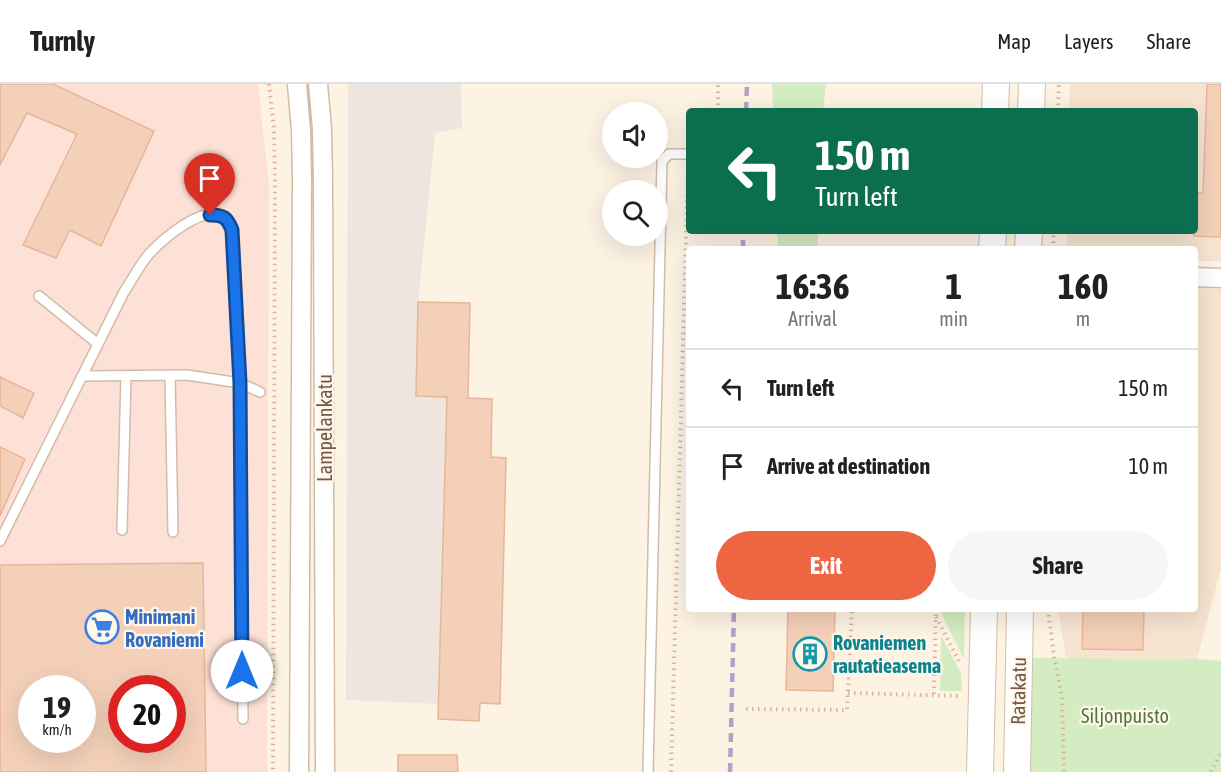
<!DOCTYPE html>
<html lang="en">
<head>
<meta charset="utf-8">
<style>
  :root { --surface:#fff; --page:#f6f6f6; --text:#202124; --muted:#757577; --line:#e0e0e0; --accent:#ee6541 }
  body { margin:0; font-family:"Asap Condensed",sans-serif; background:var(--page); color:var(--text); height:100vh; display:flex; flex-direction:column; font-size:22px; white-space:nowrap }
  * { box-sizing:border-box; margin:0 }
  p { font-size:20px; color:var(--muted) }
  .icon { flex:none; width:33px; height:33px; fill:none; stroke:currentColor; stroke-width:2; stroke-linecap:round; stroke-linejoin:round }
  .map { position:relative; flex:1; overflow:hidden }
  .drawer { position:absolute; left:686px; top:162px; width:512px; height:366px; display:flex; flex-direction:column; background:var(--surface); border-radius:6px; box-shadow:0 6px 24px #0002 }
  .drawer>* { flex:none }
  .banner { position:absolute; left:686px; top:24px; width:512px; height:126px; border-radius:6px; box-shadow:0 6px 24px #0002; background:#0b6e4f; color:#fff; overflow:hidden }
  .fabs { position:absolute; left:602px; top:18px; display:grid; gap:12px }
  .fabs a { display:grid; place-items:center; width:66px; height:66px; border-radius:50%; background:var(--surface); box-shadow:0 6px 24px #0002; font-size:30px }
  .speed { position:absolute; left:18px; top:591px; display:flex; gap:12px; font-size:30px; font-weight:700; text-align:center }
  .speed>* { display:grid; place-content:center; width:78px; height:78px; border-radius:50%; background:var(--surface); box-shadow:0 6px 24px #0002; line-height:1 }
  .speed small { font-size:15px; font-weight:400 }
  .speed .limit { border:9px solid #d22; background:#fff; color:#111 }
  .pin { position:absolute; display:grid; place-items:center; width:51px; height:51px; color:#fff; margin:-62px -26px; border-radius:50% 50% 50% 0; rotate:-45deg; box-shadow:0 0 6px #0007 }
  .pin .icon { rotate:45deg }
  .me { position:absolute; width:66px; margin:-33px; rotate:0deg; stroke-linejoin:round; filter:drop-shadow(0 0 4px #0008) }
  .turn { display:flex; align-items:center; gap:21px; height:126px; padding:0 30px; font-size:27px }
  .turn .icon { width:78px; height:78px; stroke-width:2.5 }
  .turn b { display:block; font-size:42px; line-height:51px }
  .eta { display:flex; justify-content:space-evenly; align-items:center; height:102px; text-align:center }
  .eta b { font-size:36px; font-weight:700; line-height:42px }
  .button { display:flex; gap:12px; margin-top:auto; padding:12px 30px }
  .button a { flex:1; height:69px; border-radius:36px; background:var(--accent); color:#fff; font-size:24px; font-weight:700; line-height:69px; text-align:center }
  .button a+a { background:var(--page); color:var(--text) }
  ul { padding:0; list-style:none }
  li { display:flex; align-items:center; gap:18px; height:78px; padding:0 30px; border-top:2px solid var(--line) }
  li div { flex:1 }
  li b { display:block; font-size:22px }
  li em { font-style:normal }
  header { display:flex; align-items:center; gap:36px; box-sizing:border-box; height:84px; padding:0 30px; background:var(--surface); border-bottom:2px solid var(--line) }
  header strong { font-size:28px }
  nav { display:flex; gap:33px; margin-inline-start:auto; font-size:21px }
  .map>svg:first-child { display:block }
</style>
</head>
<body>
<header>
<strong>Turnly</strong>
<nav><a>Map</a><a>Layers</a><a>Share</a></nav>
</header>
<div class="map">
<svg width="1221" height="688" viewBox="0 0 1221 688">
  <rect width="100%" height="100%" fill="#fdf3e3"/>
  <path fill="#f6e4d1" d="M1070,0H1221V177H1194V165H1066L1067,147H1194V27H1069Z
    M1194,204L1221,205V484L1197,575L1066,574L1058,525H1194Z"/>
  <path fill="#fee1d6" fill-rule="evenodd" d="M0,0H258L269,101L267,688H0ZM32,604H82V656H32ZM122,604H172V656H122Z"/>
  <path fill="#ede5de" d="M348,0H461L462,44L435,49L418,218L416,312L447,313L439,620L346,616Z"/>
  <path fill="#d3ecc1" d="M772,0H826L823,27H773Z
    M777,147H818V165H778Z
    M941,525H965L964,575L941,529Z
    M941,551L961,589L962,607H940Z
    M1030,574L1197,575L1221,577V688H1029Z"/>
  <path fill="#f4d0b9" stroke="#e8b599" stroke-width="1.5" fill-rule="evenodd" d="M0,0H53L154,47L101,162L70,146L56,174L23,161L77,50L27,29L0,81Z
    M1207,0H1221V153L1194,152V109H1203Z
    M418,218L470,219L468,314L492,315L491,373L506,374L500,620L480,619L479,637L438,635L447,313L416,312Z
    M0,293L34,309L23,334L0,322Z
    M0,363L25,375L0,432Z
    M203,479L206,688H0V481ZM32,604H82V656H32ZM122,604H172V656H122Z
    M788,525H835L833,607L786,606Z
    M1083,525H1144L1143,566L1082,565Z
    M398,671H457L458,688H398Z"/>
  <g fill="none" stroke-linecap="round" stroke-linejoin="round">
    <defs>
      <path id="service" d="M39,212L98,260
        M170,291L173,448
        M83,292L187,291L240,299L260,308
        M122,446L126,292
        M0,457L124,208C132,196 140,180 150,169C163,155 200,123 221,131C227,134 229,140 232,146L240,299L243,635
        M648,688L662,77L669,70H688"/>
      <path id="minor" d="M297,0L301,47L302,96L299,688
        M318,0L322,45L323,96L325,688
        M1194,193L1221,194"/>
      <path id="secondary" d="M995,27L996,0
        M1031,27L1032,0
        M992,165L993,147
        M1028,165L1029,147
        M980,688L984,525
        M1017,688L1020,525"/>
    </defs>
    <use href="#service" stroke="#d1bcab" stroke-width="12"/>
    <use href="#minor" stroke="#d1bcab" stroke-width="21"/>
    <use href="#secondary" stroke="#d5bca9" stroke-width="28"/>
    <path stroke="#d9b39c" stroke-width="4" stroke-dasharray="1.5 4.5" stroke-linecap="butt" d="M269,0L274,45L275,97L273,688
      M718,27V0
      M1058,27L1059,0
      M1053,165L1054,147
      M1048,525L1054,573L1062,612L1064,688
      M936,533L960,579
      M848,609L960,612
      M934,610L936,525
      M746,625L847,626L852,525
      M671,688L688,81
      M1211,688L1221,668"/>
    <use href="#service" stroke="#fff" stroke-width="9"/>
    <use href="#minor" stroke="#fff" stroke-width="18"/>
    <use href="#secondary" stroke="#fff" stroke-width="26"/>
    <path stroke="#b5a1c8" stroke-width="4.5" stroke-dasharray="9 6" stroke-linecap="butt" d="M746,27L747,0
      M743,165V147
      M730,688L734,525"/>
  </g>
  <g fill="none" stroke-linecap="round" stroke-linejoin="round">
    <defs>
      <path id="route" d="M210,131C223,131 227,133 232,146L240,299L242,587"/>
    </defs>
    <use href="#route" stroke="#114b97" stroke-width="15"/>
    <use href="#route" stroke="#1a73e8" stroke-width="10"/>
  </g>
  <defs>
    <symbol id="supermarket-ring" viewBox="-11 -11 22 22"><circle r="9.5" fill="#fff7eb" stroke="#3f7fe0" stroke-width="1.5"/><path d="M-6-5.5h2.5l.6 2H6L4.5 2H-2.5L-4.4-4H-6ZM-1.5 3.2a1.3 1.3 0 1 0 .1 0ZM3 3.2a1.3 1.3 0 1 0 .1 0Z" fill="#3f7fe0"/></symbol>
    <symbol id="building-ring" viewBox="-11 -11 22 22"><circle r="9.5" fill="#fff7eb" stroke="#0f9aa8" stroke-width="1.5"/><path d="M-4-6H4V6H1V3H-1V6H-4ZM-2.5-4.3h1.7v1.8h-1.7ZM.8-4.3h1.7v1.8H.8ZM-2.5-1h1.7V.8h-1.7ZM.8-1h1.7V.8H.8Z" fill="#0f9aa8"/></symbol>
  </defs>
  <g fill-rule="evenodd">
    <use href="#supermarket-ring" x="83" y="524" width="38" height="38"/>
    <use href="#building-ring" x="791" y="551" width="38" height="38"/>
  </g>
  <g text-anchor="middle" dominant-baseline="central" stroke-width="4.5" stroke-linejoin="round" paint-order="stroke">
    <g font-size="20" fill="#775847" stroke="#fff7eb">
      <text transform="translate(324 344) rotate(-90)">Lampelankatu</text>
      <text transform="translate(1018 607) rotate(-89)">Ratakatu</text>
    </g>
    <g font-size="20" font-weight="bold" fill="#366cbe" stroke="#fff7eb" text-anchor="start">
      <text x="125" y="532">Minimani<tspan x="125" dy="23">Rovaniemi</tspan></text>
    </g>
    <g font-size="20" font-weight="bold" fill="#0d838f" stroke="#fff7eb" text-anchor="start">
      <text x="833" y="558">Rovaniemen<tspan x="833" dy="23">rautatieasema</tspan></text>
    </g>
    <g font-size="20" fill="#4f783c" stroke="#fff7eb">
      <text x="1125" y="631">Siljonpuisto</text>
    </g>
  </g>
</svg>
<div class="fabs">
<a><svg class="icon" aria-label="sound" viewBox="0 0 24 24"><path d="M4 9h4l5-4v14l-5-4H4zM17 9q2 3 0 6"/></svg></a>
<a><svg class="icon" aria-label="search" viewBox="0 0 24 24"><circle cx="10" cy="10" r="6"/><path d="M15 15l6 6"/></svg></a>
</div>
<div class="speed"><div>19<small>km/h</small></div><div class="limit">20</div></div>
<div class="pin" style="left:210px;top:131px;background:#d93025"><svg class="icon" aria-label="arrive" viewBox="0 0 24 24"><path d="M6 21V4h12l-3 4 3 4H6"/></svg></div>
<svg class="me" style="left:242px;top:587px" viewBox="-20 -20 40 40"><circle r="19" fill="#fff"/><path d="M0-13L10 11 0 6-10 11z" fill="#1a73e8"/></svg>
<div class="banner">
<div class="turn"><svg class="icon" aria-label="left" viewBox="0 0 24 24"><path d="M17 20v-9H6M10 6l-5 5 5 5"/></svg><div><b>150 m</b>Turn left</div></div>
</div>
<section class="drawer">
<div class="eta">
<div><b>16:36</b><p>Arrival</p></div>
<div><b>1</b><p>min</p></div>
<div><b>160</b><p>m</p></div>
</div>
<ul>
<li><svg class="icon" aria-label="left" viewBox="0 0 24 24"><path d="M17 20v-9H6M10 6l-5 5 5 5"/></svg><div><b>Turn left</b></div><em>150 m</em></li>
<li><svg class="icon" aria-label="arrive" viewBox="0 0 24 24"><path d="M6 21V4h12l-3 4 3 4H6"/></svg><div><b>Arrive at destination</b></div><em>10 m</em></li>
</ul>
<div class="button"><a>Exit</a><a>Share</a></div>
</section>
</div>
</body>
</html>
